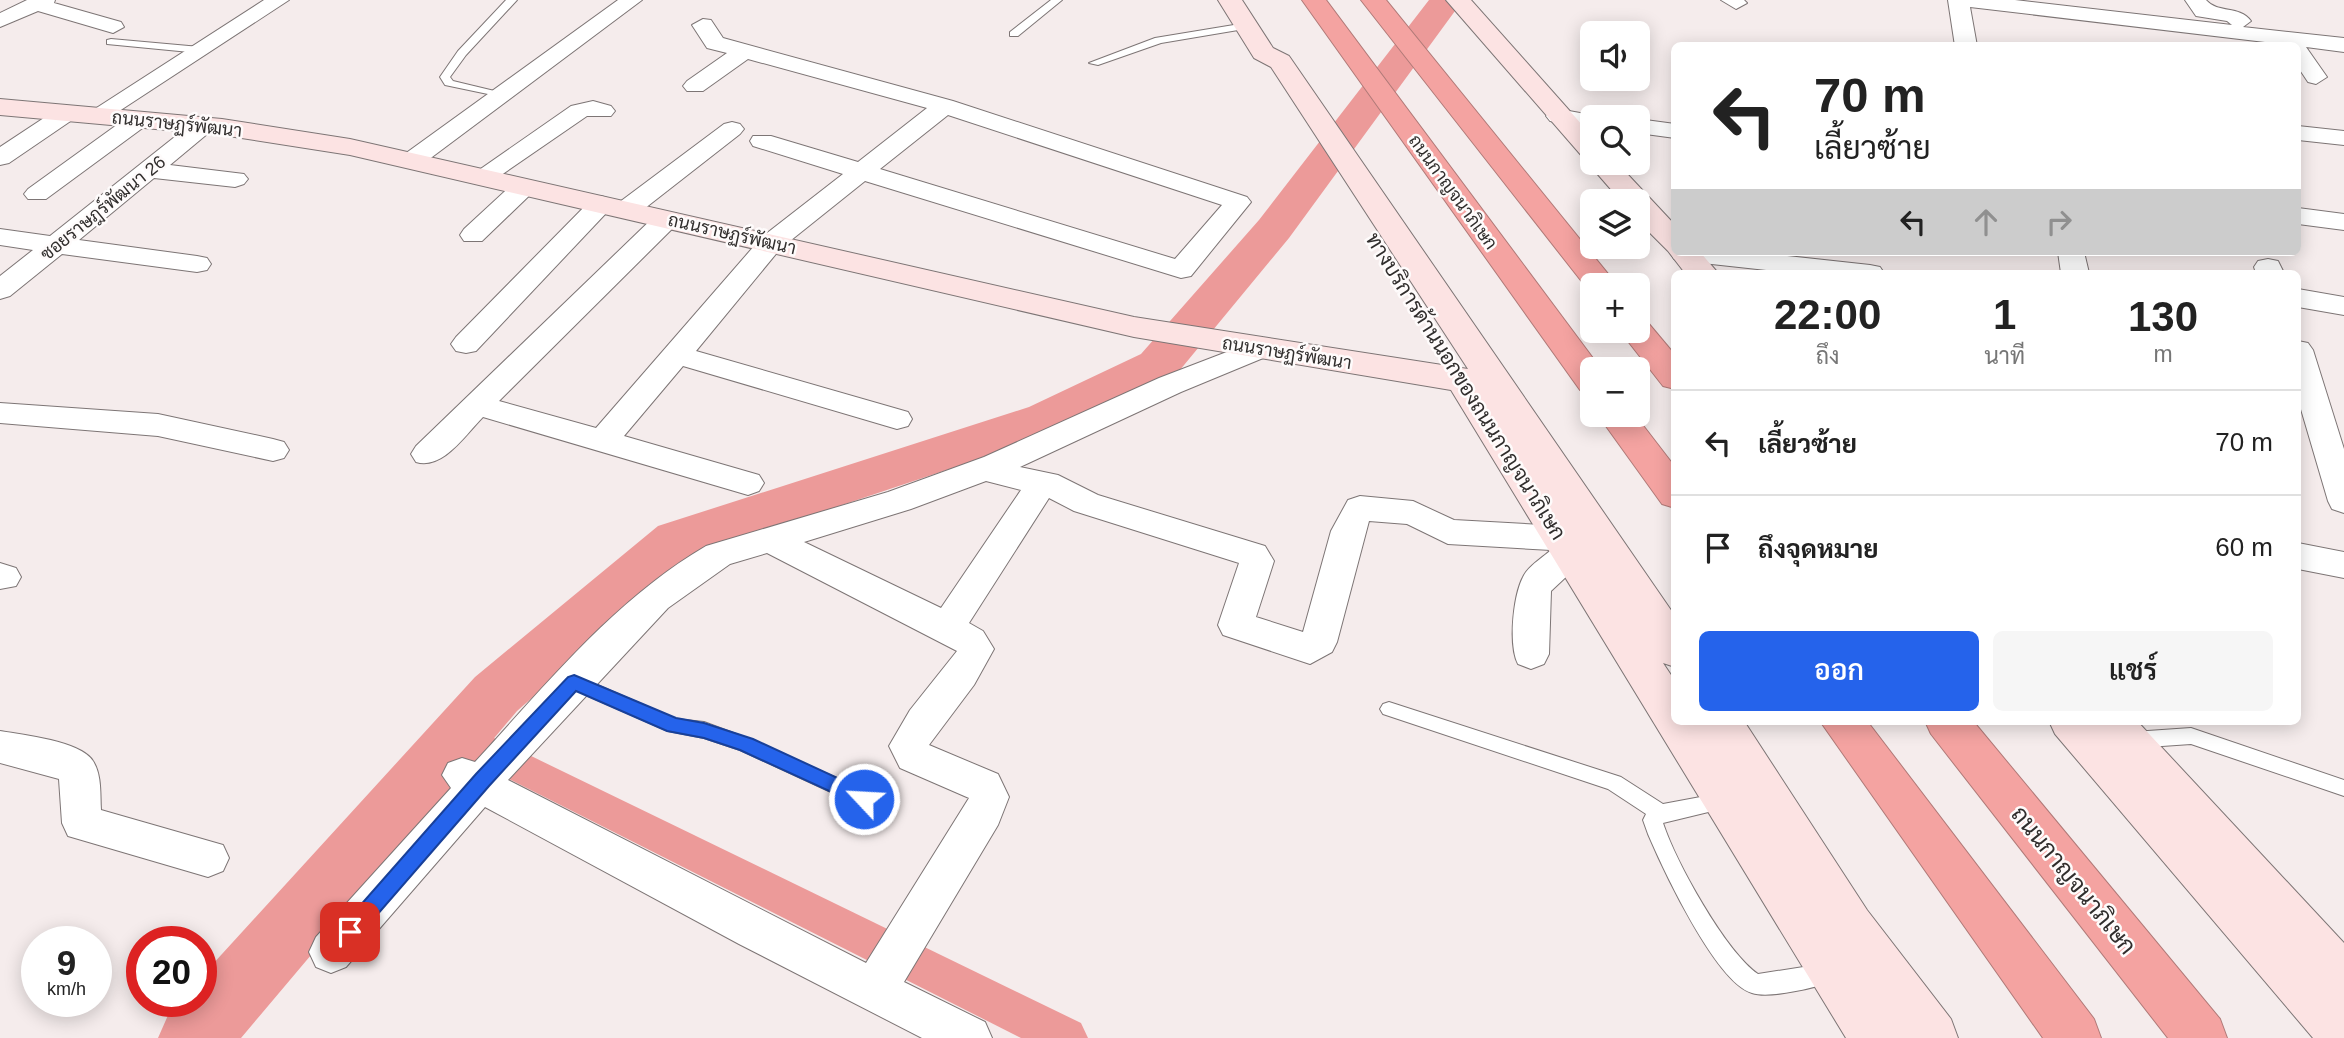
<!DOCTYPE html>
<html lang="th">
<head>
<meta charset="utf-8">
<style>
  :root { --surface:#fff; --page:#f6f6f6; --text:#222; --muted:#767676; --line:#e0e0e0; --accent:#2563eb }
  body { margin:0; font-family:Helvetica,Sarabun,sans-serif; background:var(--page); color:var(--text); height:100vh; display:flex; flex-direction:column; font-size:26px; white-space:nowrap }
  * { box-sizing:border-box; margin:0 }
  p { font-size:23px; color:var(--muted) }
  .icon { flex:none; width:38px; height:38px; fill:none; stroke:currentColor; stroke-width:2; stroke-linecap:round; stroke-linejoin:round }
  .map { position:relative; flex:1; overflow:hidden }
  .side { position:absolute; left:1671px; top:270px; width:630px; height:455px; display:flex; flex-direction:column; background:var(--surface); border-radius:10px; box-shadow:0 4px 18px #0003 }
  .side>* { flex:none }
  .guide { position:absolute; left:1671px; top:42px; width:630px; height:214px; border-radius:10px; box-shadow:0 4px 18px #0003; background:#fff; color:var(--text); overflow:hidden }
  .tools { position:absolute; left:1580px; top:21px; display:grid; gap:14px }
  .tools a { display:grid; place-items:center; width:70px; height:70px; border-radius:10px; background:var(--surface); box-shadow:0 4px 18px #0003; font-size:35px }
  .speed { position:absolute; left:21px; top:926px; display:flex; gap:14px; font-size:35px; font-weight:700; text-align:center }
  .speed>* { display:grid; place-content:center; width:91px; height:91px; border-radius:50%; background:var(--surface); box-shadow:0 4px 18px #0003; line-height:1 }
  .speed small { font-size:18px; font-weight:400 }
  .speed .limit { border:10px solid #d22; background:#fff; color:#111 }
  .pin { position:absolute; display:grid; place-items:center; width:60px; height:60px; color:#fff; margin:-30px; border-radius:14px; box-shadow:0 4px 10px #0006 }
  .me { position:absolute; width:77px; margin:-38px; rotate:295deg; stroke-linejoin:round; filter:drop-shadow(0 0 5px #0008) }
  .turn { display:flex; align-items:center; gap:24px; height:147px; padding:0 28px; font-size:32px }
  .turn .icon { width:91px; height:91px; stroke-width:2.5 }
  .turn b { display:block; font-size:49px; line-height:60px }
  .lanes { display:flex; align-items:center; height:66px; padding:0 28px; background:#0003; justify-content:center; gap:35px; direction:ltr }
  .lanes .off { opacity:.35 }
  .eta { display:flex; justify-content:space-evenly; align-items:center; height:119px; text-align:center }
  .eta b { font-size:42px; font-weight:600; line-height:49px }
  .primary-button { display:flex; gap:14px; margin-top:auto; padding:14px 28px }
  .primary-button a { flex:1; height:80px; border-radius:10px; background:var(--accent); color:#fff; font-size:28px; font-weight:600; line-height:80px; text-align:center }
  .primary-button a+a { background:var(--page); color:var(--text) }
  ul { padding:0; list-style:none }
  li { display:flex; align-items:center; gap:21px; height:105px; padding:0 28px; border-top:2px solid var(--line) }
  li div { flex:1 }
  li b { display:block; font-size:26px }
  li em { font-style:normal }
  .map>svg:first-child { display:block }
</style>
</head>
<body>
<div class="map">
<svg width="2344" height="1038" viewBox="0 0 2344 1038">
  <rect width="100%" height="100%" fill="#f5ecec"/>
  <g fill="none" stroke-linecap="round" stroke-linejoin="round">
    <path fill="#ec9a99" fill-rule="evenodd" d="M459,721L1081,1023L1088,1038H1021L446,747L441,736L446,725Z"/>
    <path fill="#ec9a99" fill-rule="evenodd" d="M1429,0H1463L1289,238L1175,376L1063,431L696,554L517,711L241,1038H158L169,1013L179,1001H201V977L475,677L658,526L1029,407L1141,354L1259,220Z"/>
    <defs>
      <path id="lane" d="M506,0H517L466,55L450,77L453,81L507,94V98L445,85L440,77L458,51Z
        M1051,0H1062L1018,36H1010V32Z
        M1246,23L1250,24V28L1161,43L1098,65L1089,63L1155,38Z
        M111,39L200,47L205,50L200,53L107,44V40Z
        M574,675L676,719L704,722L752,740L894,804L897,810L894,816L887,818L740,750L704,738L668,731L568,687L565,682L568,677Z
        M1389,702L1621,777L1663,804L1722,793L1729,795L1731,801L1729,807L1663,823C1676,862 1725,951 1758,974L1829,963L1836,966L1839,973L1836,980C1819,987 1770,999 1752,993C1716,983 1663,869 1648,834L1643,820L1646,814L1608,789L1383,714L1380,709L1383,704Z
        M2191,728L2344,780V796L2191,744L2133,748L2127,745L2124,740L2127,735L2133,732Z"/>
      <path id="street" d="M27,0H55L54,3L121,22L124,27L113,33L38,11L0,27V13Z
        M264,0H289L104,121H88L84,116Z
        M618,0H642L420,166H402L399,161L402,156Z
        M1721,0H1744L1747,3L1736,9Z
        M1948,0H2015L2232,25L2227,21L2196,16L2185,0H2206C2218,14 2239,5 2251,21L2243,27L2344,38V52L2306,47L2327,77L2316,84L2308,82L2298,67V46L1970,7L1977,46H1955Z
        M703,19L711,20L723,38L953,101L1247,197L1251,202L1191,276L1181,278L865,181L780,249L696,351L908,412L912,419L908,426L897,429L683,366L624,436L759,475L764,483L759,491L748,495L483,417C465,435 443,470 416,462L411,454L416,446L658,213H676L680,219L676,225L499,401L596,428L762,237L843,174L753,146L750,141L753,136H771L858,162L927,108L748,59L703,91H687L683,86L687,81L727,53L707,48L692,25ZM948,115L1222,205L1175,259L880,169Z
        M593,101L611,106L615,111L611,116H587L491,182H473L469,177L571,106Z
        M67,106L75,108L79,113L75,118L9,163L0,165V147L59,108Z
        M1558,109L1602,117H1592V127L1550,121L1546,116L1550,111Z
        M140,112L148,114L152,119L148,124L46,199H28L24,194L28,189L132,114Z
        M204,118L212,120L216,125L212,130L170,165L244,174L248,179L244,184L235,187L154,178L79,240L197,256L207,258L211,264L207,270L197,272L62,254L10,296L0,299V276L33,250L0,245V229L50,236L196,120Z
        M1638,119L1675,124V138L1638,133Z
        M732,122L740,124L744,129L740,134L635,216H617L613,210L617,204L724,124Z
        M2298,126L2344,131V145L2298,140Z
        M524,179L533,182L537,187L533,192L482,241H464L460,235L464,229L515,182Z
        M601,196L610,199L614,204L610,209L476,351L466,353L456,351L451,344L456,337L592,199Z
        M2298,208L2344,214V230L2298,224Z
        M1675,247V252H1751L1870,265L1880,267L1884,273H1794L1684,261L1674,259L1671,253Z
        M2058,252H2084L2089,273H2061Z
        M2268,259L2278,261L2284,273H2256L2254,267L2258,261Z
        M2298,289L2344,297V315L2298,307Z
        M1258,340L1268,342L1273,349L1268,356L1181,392L1020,467L1058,475L1098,495L1265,546L1274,561L1256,617L1303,632L1331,531L1348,500L1360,496L1413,501L1454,520L1561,526L1573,529L1576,541L1583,543L1588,552L1583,561L1551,591L1549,654L1544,664L1531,669L1518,664C1508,645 1513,590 1526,572C1532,564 1543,557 1551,550L1448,544L1407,524L1369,521L1337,642L1332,652L1310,664L1223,635L1218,625L1239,563L1074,511L1049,498L969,623L983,631L994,649L974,685L929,745L998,774L1009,797L998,825L904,982L985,1022L992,1038H922L739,944L485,807L346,967L331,973L316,967L309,952L316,937L451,788L442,775L448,763L462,758L475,762C545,686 615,599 706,546L888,492L984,457L1159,378ZM986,481L1021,490L941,608L804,542L911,509ZM767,553L957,651L910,710L889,746L900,768L969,798L866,963L508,780L668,608L730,564Z
        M2298,341L2308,343L2313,350L2344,449V513L2332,509L2328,501L2298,399Z
        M0,403L158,414L273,439L284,442L289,450L284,458L273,461L158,436L0,423Z
        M2298,543L2344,552V578L2298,569Z
        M0,563L16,568L21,577L16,586L0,589Z
        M0,731C23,735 81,741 93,761C102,775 100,795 101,810L223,845L229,858L223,871L208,877L68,836L62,823L59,779L0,763Z"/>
      <path id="secondary" d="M1218,0H1242L1273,48L1289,56L1675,616V667L1663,663L1675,681V721H1744L1867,910L1951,1019L1958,1038H1846L1451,390L1134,337L350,155L222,135L0,115V99L222,119L350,139L1134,317L1468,369L1271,67L1254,58Z
        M1446,0H1471L1592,136V163H1617L1675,225V252H1700L1718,273H1685L1668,251L1638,221V201H1621Z
        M2049,721H2137L2344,943V1038H2313L2055,734Z"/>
      <path id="highway" d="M1302,0H1326L1601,369H1592V393L1580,390Z
        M1361,0H1386L1617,285H1592V293L1590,292Z
        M1638,321L1649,324L1675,355V389L1663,386L1620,331H1638Z
        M1598,415H1635L1675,467V508L1662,504Z
        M1820,721H1867L2094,1019L2101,1038H2043Z
        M1925,721H1973L2220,1019L2227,1038H2168L1931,734Z"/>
    </defs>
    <use href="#lane" stroke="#7d7575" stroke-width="2"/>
    <use href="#street" stroke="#7d7575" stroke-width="2"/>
    <use href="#secondary" stroke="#7d7575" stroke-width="2"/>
    <use href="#highway" stroke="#b07a78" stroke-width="2"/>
    <use href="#lane" fill="#fff" fill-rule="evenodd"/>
    <use href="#street" fill="#fff" fill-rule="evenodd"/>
    <use href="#secondary" fill="#fce3e3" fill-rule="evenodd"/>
    <use href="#highway" fill="#f4a3a1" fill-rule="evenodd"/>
  </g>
  <path fill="#2563eb" stroke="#184099" stroke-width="2" d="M574,675L676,718L704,723L753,739L870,793L873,799L870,805L864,807L740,750L704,738L667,731L576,691L489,786L357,938L350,941L343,938L340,932L343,925L476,774L568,677Z"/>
  <g text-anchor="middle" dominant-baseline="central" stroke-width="5" stroke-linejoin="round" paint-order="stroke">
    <g font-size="18" fill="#312e2d" stroke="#fefbfb">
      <text transform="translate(177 124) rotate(6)">ถนนราษฏร์พัฒนา</text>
      <text transform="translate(1453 192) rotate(54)">ถนนกาญจนาภิเษก</text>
      <text transform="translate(103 208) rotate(-39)">ซอยราษฎร์พัฒนา 26</text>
      <text transform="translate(732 234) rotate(13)">ถนนราษฏร์พัฒนา</text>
      <text transform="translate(1287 353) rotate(9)">ถนนราษฏร์พัฒนา</text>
    </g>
    <g font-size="21" fill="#312e2d" stroke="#fefbfb">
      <text transform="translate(1466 386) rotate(58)">ทางบริการด้านนอกของถนนกาญจนาภิเษก</text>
    </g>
    <g font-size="24" fill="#312e2d" stroke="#fefbfb">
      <text transform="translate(2074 880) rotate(51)">ถนนกาญจนาภิเษก</text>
    </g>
  </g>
</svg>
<div class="tools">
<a><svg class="icon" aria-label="sound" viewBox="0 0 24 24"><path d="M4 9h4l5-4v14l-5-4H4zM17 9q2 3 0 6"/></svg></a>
<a><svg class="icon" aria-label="search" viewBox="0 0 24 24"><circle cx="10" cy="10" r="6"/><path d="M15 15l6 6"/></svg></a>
<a><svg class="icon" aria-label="layers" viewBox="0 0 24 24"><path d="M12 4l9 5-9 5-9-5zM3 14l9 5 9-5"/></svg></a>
<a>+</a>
<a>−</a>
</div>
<div class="speed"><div>9<small>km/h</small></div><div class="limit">20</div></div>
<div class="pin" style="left:350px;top:932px;background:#d93025"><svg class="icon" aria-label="arrive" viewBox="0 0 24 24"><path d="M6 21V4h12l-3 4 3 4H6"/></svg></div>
<svg class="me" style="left:864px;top:799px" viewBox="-20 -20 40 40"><circle r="17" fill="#2563eb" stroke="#fff" stroke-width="3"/><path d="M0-11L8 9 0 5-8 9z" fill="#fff"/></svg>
<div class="guide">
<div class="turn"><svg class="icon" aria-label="left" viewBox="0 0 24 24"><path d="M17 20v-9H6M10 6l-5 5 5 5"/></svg><div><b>70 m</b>เลี้ยวซ้าย</div></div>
<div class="lanes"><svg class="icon" aria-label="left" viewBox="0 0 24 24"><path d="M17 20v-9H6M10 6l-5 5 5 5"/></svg><svg class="icon off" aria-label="ahead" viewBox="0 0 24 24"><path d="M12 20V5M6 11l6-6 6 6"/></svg><svg class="icon off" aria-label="right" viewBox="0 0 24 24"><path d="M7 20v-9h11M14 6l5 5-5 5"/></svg></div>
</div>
<section class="side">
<div class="eta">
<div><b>22:00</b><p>ถึง</p></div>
<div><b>1</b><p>นาที</p></div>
<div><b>130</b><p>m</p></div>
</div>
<ul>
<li><svg class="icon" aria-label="left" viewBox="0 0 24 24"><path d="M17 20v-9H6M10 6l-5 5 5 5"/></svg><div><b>เลี้ยวซ้าย</b></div><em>70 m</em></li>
<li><svg class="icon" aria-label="arrive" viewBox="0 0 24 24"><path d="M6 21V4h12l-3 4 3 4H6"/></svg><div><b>ถึงจุดหมาย</b></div><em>60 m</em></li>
</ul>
<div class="primary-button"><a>ออก</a><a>แชร์</a></div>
</section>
</div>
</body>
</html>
